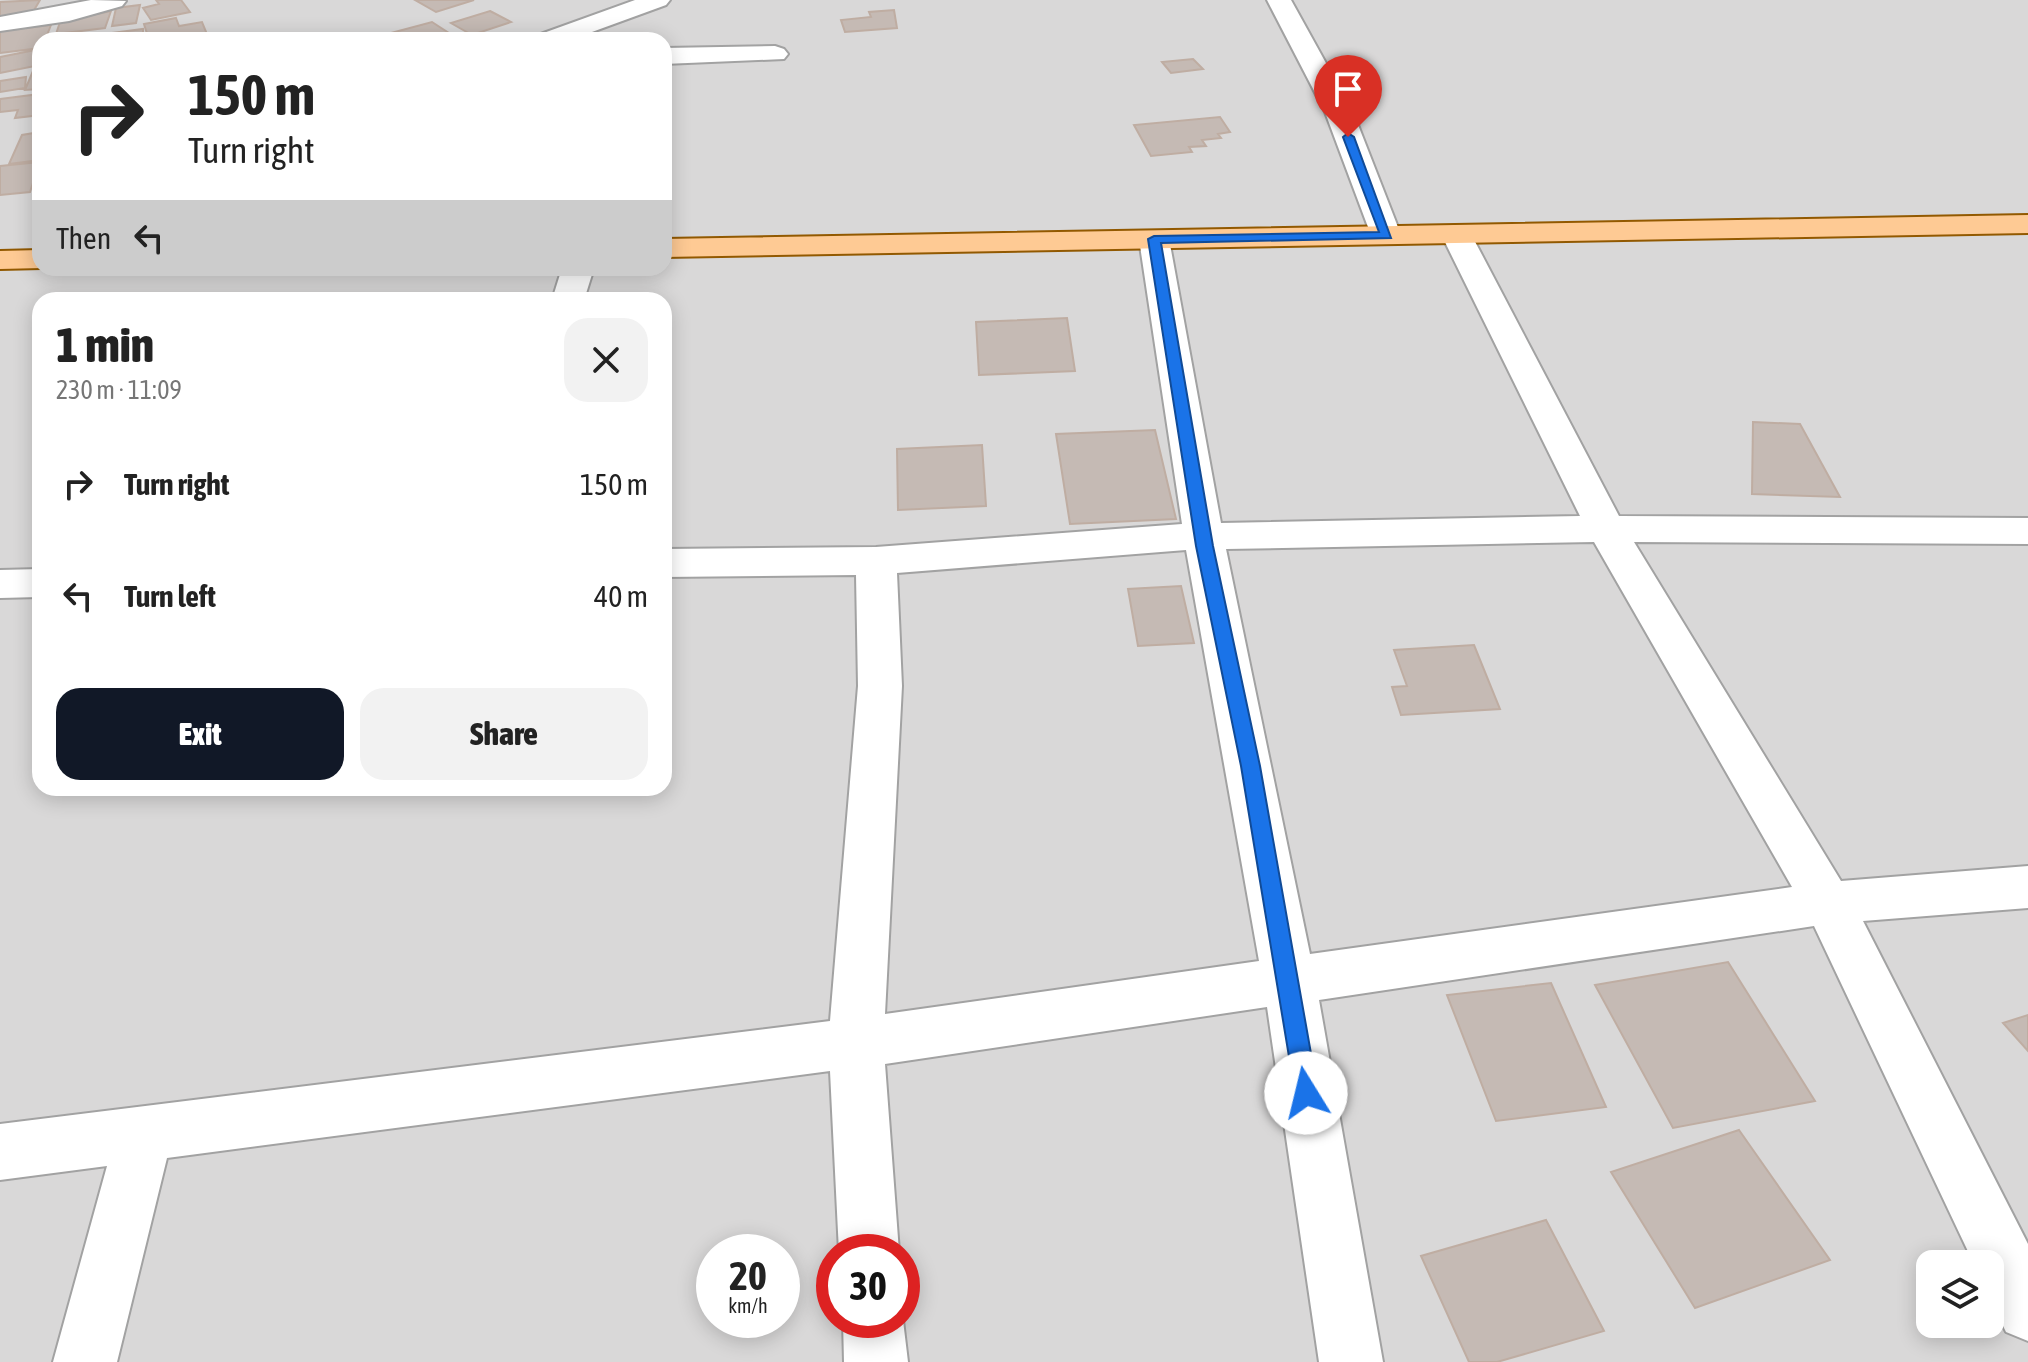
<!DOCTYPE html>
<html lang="en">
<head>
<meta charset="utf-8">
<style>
  :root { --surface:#fff; --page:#f2f2f2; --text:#222; --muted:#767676; --accent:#111827 }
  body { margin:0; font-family:"Asap Condensed",sans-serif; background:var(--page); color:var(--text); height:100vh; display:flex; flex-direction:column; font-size:30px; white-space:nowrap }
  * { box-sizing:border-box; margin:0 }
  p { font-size:26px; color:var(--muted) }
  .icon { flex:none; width:44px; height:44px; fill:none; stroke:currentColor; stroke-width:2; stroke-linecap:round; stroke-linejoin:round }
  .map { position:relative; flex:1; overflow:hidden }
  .details { position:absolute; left:32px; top:292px; width:640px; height:504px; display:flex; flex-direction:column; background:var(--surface); border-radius:24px; box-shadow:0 4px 20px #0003 }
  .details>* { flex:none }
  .guide { position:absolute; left:32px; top:32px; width:640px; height:244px; border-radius:24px; box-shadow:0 4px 20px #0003; background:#fff; color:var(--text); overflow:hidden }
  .controls { position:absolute; left:1916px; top:1250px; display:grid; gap:16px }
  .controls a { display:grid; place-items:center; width:88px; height:88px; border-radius:16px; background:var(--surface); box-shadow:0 4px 20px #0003; font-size:40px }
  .speed { position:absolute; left:696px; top:1234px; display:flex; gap:16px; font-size:40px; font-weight:700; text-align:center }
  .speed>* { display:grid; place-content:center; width:104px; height:104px; border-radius:50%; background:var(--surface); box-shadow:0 4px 20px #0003; line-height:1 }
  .speed small { font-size:20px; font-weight:400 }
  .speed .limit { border:12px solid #d22; background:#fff; color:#111 }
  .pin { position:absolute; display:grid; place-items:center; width:68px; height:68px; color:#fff; margin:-82px -34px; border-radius:50% 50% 50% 0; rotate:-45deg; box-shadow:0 0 8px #0007 }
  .pin .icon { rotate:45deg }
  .me { position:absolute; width:88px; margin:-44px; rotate:351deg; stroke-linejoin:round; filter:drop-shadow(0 0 6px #0008) }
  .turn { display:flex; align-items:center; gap:28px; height:168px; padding:0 24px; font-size:36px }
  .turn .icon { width:104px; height:104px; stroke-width:2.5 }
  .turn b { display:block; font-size:56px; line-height:68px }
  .then { display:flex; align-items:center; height:76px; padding:0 24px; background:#0003; gap:16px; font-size:30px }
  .round { display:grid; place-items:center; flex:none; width:84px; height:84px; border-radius:24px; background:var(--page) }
  .summary { display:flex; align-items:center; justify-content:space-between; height:136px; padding:0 24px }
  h1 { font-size:48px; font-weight:800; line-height:60px }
  .cta { display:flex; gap:16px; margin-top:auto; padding:16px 24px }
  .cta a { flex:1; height:92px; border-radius:24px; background:var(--accent); color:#fff; font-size:32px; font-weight:800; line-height:92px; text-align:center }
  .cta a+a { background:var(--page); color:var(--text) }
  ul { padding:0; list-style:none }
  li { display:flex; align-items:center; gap:24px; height:112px; padding:0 24px }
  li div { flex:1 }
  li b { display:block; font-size:30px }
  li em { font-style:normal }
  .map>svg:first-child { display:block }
</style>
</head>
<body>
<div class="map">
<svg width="2028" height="1362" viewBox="0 0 2028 1362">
  <rect width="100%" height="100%" fill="#ede8e0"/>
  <path fill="#d9d8d8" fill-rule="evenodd" d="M0,0H2028V1362H0ZM40,40H664V268H40ZM40,300H664V788H40ZM714,1252H782V1320H714ZM834,1252H902V1320H834ZM1930,1264H1990V1324H1930Z"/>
  <path fill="#c5bab4" stroke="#bfada2" stroke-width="2" d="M40,0L30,17L0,19V2Z
    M156,0H181L190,12L151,20L143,8L159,4Z
    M415,0H474L436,12Z
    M140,5L136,23L112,26L116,8Z
    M894,10L897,28L845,32L841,20L871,17L869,12Z
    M111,11L105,28L56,34L60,22Z
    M490,11L511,22L472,35L451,23Z
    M176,18L179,26L202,22L209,39L149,40L144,24Z
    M432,22L458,39L376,37Z
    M51,25L45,40H40V48L0,53V31Z
    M143,29V40H104L105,34Z
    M40,49V65L0,73V57Z
    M1193,59L1203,69L1171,73L1162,62Z
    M40,70V89L25,90L33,71Z
    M26,77L25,88L0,92V81Z
    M40,94V115L15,118L18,110L0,112V99Z
    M1220,117L1230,132L1218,134L1221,138L1202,140L1206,146L1189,147L1192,152L1151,156L1134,125Z
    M40,132V160L9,164L22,135Z
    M40,162L30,192L0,195V166Z
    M1067,318L1075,371L979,375L976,322Z
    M1753,422L1800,424L1840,497L1752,494Z
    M1155,430L1176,519L1070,524L1056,434Z
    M982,445L986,506L898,510L897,449Z
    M1181,586L1194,643L1138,646L1128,589Z
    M1474,645L1500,709L1401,715L1392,687L1407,686L1394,650Z
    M1728,962L1815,1101L1673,1128L1595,985Z
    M1551,983L1606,1107L1496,1121L1447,995Z
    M2028,1015V1051L2003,1023Z
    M1739,1130L1830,1260L1695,1308L1611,1172Z
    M1546,1220L1604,1331L1497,1362H1469L1421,1256Z"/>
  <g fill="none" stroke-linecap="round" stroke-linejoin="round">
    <defs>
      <path id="minor" d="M91,0L126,1L122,6L69,21L0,31V17Z
        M635,0H670L666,5L570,40H535L538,35Z
        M1267,0H1291L1353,112L1401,235L1397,242H1375L1371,235L1325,112Z
        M775,46L784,49L788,54L784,59L664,64V48Z
        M1456,225L1467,227L1471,234L1619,516L2028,518V544L1634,542L1841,881L2028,866V908L1863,921L2028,1244V1341L2006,1332L1990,1299V1264H1974L1814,926L1319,1000L1383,1362H1319L1267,1007L885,1064L899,1252H839L830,1071L167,1158L117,1362H53L107,1166L0,1180V1124L830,1021L858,686L856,575L664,577V549L876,547L1182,524L1139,239L1143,232H1165L1169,239L1221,523L1580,516L1441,234L1445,227ZM1594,542L1792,887L1310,954L1226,549ZM1186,550L1259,961L885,1014L902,686L897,573Z
        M562,268H594L584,300H552Z
        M40,569V597L0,598V570Z
        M902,1312L908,1362H844L843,1320H902Z"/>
      <path id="major" d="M2028,215V233L664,257V239Z
        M40,250L42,268L0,269V251Z"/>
    </defs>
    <use href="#minor" stroke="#a2a2a2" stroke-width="4"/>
    <use href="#major" stroke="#925900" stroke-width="4"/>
    <use href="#minor" fill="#fff" fill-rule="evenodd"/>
    <use href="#major" fill="#feca94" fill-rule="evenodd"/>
  </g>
  <path fill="#1a73e8" stroke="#114b97" stroke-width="2" d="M1348,133L1354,137L1391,238L1161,243L1213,546L1260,766L1318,1093L1314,1100L1306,1103L1298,1100L1295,1093L1241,766L1196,546L1148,239L1154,236L1379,232L1343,137Z"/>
</svg>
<div class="controls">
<a><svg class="icon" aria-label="layers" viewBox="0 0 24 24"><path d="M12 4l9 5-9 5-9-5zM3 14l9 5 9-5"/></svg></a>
</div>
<div class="speed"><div>20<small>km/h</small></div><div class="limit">30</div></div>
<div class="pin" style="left:1348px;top:137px;background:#d93025"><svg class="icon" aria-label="arrive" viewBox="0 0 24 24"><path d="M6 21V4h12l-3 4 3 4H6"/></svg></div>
<svg class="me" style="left:1306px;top:1093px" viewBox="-20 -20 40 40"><circle r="19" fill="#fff"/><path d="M0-13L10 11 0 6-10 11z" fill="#1a73e8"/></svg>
<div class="guide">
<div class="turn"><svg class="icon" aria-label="right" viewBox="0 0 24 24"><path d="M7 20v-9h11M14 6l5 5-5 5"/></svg><div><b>150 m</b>Turn right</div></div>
<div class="then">Then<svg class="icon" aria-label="left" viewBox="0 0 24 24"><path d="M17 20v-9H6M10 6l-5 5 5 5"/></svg></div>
</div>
<section class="details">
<div class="summary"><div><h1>1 min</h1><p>230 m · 11:09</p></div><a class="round"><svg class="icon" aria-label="close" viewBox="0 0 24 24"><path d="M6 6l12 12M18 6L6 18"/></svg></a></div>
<ul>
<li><svg class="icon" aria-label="right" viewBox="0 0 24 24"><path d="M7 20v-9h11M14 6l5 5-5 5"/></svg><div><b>Turn right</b></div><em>150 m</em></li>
<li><svg class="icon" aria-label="left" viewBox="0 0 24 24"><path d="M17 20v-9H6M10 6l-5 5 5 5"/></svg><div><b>Turn left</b></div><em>40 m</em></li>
</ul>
<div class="cta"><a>Exit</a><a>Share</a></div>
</section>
</div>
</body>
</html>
